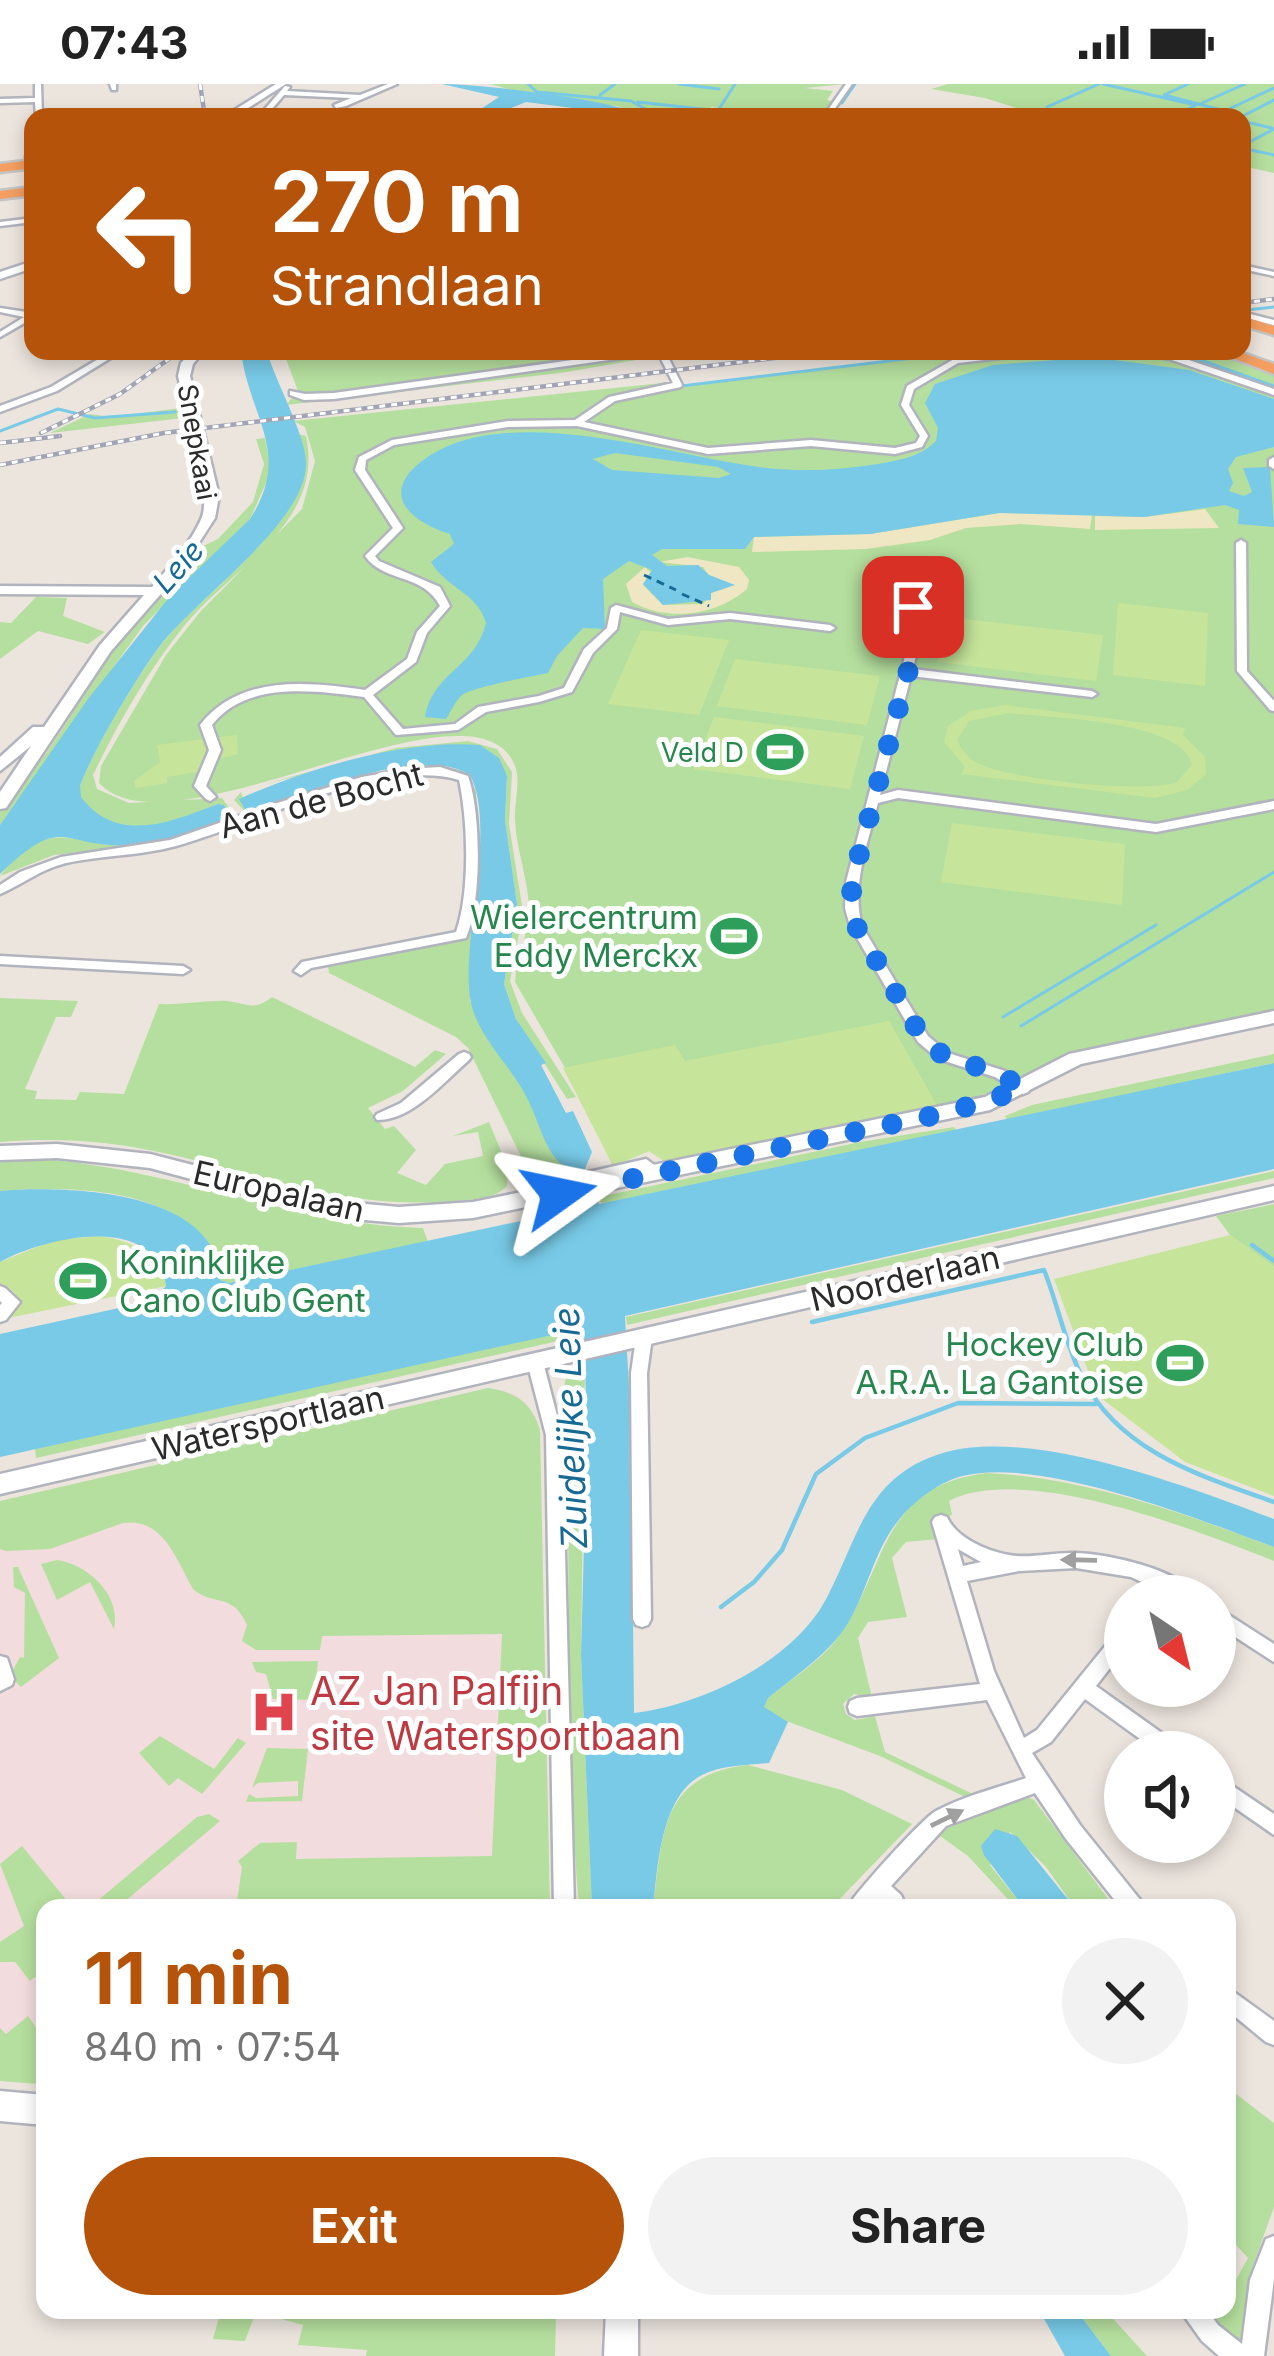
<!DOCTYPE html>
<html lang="en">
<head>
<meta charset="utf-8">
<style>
  :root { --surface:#fff; --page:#f2f2f2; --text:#222; --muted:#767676; --accent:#b45309 }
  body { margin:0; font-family:Inter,sans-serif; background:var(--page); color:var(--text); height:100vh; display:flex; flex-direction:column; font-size:45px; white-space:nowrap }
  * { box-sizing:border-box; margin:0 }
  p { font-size:39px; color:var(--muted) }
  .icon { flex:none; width:66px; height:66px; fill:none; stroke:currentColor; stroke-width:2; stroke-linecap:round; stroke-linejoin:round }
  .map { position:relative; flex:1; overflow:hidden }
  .side { position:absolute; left:36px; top:1815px; width:1200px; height:420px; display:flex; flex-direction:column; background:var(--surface); border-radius:24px; box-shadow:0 6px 18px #0003 }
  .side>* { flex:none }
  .hud { position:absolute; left:24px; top:24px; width:1227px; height:252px; border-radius:24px; box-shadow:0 6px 18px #0003; background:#b45309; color:#fff; overflow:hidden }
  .needle { width:78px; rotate:145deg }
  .controls { position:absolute; left:1104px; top:1491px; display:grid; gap:24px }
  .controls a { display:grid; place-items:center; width:132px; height:132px; border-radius:50%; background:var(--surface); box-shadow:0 6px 18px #0003; font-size:60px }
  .pin { position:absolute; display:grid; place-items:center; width:102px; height:102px; color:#fff; margin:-51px; border-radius:24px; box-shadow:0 6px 18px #0006 }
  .me { position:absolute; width:132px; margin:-66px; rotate:78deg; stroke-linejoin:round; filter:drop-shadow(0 0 9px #0008) }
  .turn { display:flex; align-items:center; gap:42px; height:252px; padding:0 48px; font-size:54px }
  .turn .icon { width:156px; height:156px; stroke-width:2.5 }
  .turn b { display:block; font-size:84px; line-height:102px }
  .round { display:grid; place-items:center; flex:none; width:126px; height:126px; border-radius:63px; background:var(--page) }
  .head { display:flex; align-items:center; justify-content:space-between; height:204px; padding:0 48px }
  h1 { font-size:72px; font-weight:700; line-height:90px; color:var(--accent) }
  .cta { display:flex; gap:24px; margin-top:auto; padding:24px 48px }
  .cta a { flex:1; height:138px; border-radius:72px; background:var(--accent); color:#fff; font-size:48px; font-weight:700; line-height:138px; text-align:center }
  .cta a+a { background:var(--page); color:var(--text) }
  .status { display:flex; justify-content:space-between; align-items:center; height:84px; padding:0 60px; background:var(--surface); direction:ltr }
  .status svg { height:33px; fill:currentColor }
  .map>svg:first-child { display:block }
</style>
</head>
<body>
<div class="status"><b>07:43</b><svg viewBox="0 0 49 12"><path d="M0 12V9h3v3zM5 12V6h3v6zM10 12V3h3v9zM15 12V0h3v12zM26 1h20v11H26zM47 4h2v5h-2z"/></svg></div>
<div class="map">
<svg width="1274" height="2272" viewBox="0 0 1274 2272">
  <rect width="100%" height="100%" fill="#ece5de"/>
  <path fill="#f2dcdd" d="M488,1304L515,1310L527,1319L540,1346L550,1824H45V2000L0,1997V1417Z"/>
  <path fill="#b5df9e" d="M490,0H845L805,4L833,7L827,16L834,18L823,33H713L719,24L711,23L704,33H643L617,22L530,11Z
    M948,0H1274V89L1242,82V33H1045L985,14L931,5Z
    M283,267H658L660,272L560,289L286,321L298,307Z
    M978,267H1240L1274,279V927L1086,967L995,1007L938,1025L666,1078L649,1067L613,1082L579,1008L515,898C516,874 529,850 529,827C529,796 516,766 515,736C514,718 521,699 515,682C475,580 171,778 99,699L101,682L166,571L200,528L302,425L315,377L305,343L293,337L672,298L681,303Z
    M181,324L184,334L50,349L90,330L111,333Z
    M298,350L306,352C325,440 232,483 184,542C148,587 118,639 93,691L97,705L129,719L222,714L235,732L168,758L54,771L0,792C52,725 75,767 138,761C170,757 200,744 230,733L224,721L218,720C171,739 117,761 80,713V702C92,667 141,586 164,557C208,503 330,425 298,350Z
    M265,354L271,388L250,435L143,542L0,741V728L47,668L127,546L197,465L218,455L253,418L264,380L256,355Z
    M36,513L67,514L63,532L105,548L88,560L38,547L0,575V538L11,539Z
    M468,657L497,665L512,688L509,740L523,828L510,897L522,929L576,1013L567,1015L516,935L504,900L517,820L505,736L507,692L480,661L397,668L265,700L396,664Z
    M427,680L464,687L476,707L478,760L470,917L573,1088L533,1097L468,964L456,953L329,889L328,882L465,854L469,848L472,773L466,693C422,662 297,715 247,730L234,716L241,708L247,729L353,695Z
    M272,913L415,983L435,966L446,970L403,1007L368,1024L385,1045L394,1042L416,1066L397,1089L426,1101L445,1080L483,1072L478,1048L453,1052L489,1038L508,1084L507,1102C493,1116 475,1115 456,1117C331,1127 255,1085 138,1064C93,1056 46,1054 0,1058V914L78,917L71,933H56L25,1005L37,1007L35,1015L76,1016L80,1008L124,1010L159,920C180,921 211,916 227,917C247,919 253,928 272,913Z
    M1274,970V979L1007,1036L1005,1032L1032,1021Z
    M954,1043L956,1046L606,1121L594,1114L860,1058Z
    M51,1076C179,1087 295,1141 423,1144L428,1158L229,1199L220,1196C216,1188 218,1177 214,1170C178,1102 67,1102 0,1107V1078Z
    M1274,1087V1094L627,1241L626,1233Z
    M1274,1120V1183L1230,1151L1216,1132Z
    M581,1242L585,1251L36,1374L35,1365Z
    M585,1279L581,1571L592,1824H579C567,1680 569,1536 568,1392C568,1368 557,1301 570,1285Z
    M488,1304C516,1308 532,1319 540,1346L550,1824H236L242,1783L238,1777L260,1759L297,1758L296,1775L492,1772L502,1550L322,1552L320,1566H256L242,1557L247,1541C232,1507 213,1523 193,1505C176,1475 163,1433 123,1439L50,1465L6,1467L0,1465V1417Z
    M987,1389C1087,1394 1182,1429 1274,1463V1477C1198,1447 1025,1378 949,1417L952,1431L934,1435L938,1455L906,1458L892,1474L907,1533L868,1538L858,1554L872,1614L854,1610L843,1620L846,1630L855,1636L875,1632L885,1668L973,1710L965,1713L880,1672L768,1630L764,1623L768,1614C791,1595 821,1577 839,1552C888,1483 879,1402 987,1389Z
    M57,1476C89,1481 121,1511 114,1545L90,1498L57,1516L41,1480Z
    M13,1483H18L59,1574L21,1603L10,1592L20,1573L24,1574L25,1509L14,1503Z
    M318,1577L314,1616L273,1615L266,1590L256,1588L252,1578Z
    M160,1652L214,1685L238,1654L246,1659L202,1710L178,1694L169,1702L139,1669Z
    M267,1664L308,1665L302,1717L246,1718L249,1710L256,1714L298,1712V1697L258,1699L252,1704Z
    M748,1681L842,1706L912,1740L831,1824H653C663,1750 660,1691 748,1681Z
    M1025,1712L1034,1716L1115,1824H1075L1046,1783L1010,1748L990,1781L1024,1824H1016L968,1772L936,1749Z
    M209,1730L220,1737L117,1824H89L197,1733Z
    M22,1762L73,1824H45V1885L30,1897L15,1878H0V1858L24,1842L0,1780Z
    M28,1932C46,1956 48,1970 38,2000L0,1997V1944L6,1950Z
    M1227,2003L1274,2039V2123L1250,2190L1241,2264L1214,2235L1219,2226H1227V2212L1248,2174L1227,2151Z
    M221,2226H389L434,2233L436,2226L487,2231L489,2226H556L555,2272H366L367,2266L298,2261L303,2241L256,2228L245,2257L213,2255Z
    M1076,2226H1105L1147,2272H1111Z"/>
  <path fill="#efe7c3" d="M1205,425L1219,444L1095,446V432L1145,433Z
    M1055,428L1092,431L1090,445L1020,440L966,444L930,456L866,465L752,468L754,453L870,450L999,429Z
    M687,473L739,483L749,496L747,505C716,532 668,538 632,518L626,500L645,483L653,491L643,501L663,521L703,520L711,509L734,501L709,491L703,483L660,478Z"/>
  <path fill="#c6e59a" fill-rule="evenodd" d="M1118,519L1208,529L1205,602L1113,591Z
    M947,533L1103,551L1096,597L937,578Z
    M641,546L729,556L699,631L608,620Z
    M735,575L880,592L867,641L717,622Z
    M1005,621L1185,644L1183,651L1205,673L1206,690L1187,706L1155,714L961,690L965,683L944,658L948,642L971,627ZM1009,629C1048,634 1184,636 1192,681L1176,699C1140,709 1020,696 984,682C971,677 962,669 957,656L969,637Z
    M714,633L864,652L850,705L694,685Z
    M237,651L238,670L206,678L202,687L167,693V699L136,704L134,697L160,678L157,661Z
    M952,739L1125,760L1122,821L941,798Z
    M889,937L939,1025L666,1078L649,1067L613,1082L563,984L675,961L685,977Z
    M1230,1151L1274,1183V1412L1185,1378L1097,1311L1054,1195Z
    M99,1152C129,1156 161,1169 166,1202L8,1234L19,1216L14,1208L0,1204V1178L54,1156Z"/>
  <path fill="#78cae7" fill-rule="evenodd" d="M442,0C477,0 619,15 643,33L526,18L489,33H469L499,13Z
    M241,267H267C275,298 307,352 306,381C305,438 200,512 163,558C140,587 92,668 80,702L81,713C117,761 171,738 218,720L224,721L230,733C199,746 164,759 129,761C59,764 65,727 0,790V741L88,615L171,511L250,435C293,368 249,334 241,267Z
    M1092,273L1189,286L1274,315V363L1236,373L1228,385L1233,399L1229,407L1244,412L1252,408L1243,384L1270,383L1274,443L1238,440L1239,426L1225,421L1144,433L999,429L870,450L754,453L745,465H662L652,471L667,482L698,481L709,491L735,501L711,509V516L663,521L643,500L652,486L629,477L603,495L605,545L583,544L557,572L548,589C534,592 472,603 462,611C456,616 451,627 446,635L425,633C433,587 475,585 486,539C478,509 446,504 431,478L454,460L450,450C417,440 380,415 416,382C497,310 673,374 767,384C805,388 840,386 878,380C900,376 920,373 936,357L938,344L925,319L935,300L993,281ZM615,369L718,383L731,390L719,394L612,386L593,375Z
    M480,661L499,674L507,692L505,736L517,820L504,900L516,935L546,979L541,981L566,1029L573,1027L592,1068L584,1087L599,1120L1274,979V1085L625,1232L631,1338L634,1629C700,1621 791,1579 825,1517C859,1454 865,1391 946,1368C1035,1344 1189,1403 1274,1435V1463C1198,1435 1041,1372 962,1392C940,1398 917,1415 902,1432C874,1464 869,1504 848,1539C829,1570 796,1591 768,1614L764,1623L788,1638L769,1679C747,1681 721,1681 702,1691C660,1713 658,1783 653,1824H592L581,1571L587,1350L584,1244L0,1373V1250L151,1217L166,1202C156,1126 43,1154 0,1178V1107C58,1102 176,1105 210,1161C217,1172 215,1184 220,1196L229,1199L582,1124L573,1089C544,1072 542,1043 527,1014C512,983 478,953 471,919C459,860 498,745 470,691C420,659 300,712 247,729L239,715C307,685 402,655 480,661Z
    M995,1745L1017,1752L1075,1824H1024L984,1771L981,1762Z
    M1039,2226H1076L1111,2272H1065Z"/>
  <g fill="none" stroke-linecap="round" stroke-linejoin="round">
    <path stroke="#78cae7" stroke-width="3" d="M528,0L537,8L631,17L660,33
      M679,0L719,5
      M1103,0L1196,21L1173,33
      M1188,0L1164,11L1229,28L1224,33
      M600,11L615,0
      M638,18L710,26
      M842,19L855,0
      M1202,19L1245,0
      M1047,23L1099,0
      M1231,24L1274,4
      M500,33L511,27
      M714,33L735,0
      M786,33L791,26L826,30
      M1241,33L1274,16
      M1242,37L1272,44
      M1242,62L1274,45
      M1246,65L1274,71
      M1246,226L1274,223
      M1175,267L1274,302
      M681,302L972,267
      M0,347L58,325L95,334L175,328
      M1003,933L1156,841
      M1021,942L1274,788"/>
    <path stroke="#78cae7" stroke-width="4.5" d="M1252,1161L1274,1177
      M812,1238L1044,1186C1058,1221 1065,1259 1082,1293C1119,1368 1201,1392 1274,1418
      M721,1523L754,1498L782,1466L816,1390L865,1354L958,1319L1096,1320"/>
    <path stroke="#166a93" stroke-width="3" stroke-dasharray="8 6" stroke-linecap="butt" d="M644,491L676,506
      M682,510L709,522"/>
    <defs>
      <path id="street" d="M35,0H41L42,33H36L35,18L0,19V15L35,14Z
        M110,0H116V6H112Z
        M388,0H397L346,22L336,24L334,21L351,14L284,11L265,33H258L285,2L290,3L287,7L360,11Z
        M846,0H852L829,33H823Z
        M426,27L431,28L427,33H420Z
        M33,67V77L26,74V72Z
        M33,134V138L0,142V138Z
        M1242,181L1274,188V192L1242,185Z
        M0,224L33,229V234L0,253V248L24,233L0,228Z
        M1242,228L1274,236V241L1242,233Z
        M112,267H122L57,307L0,328V322L51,303Z
        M637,267H665L682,301L681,303L615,317L584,338L708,364L811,356L895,364L916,359L920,352L901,321L907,302L956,274L1023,267H1049L1045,269L958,279L914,305L909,321L928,352L922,363L895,370L811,362L708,370L577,342L508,343L394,361L366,376L365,386L403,444L375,472L379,477L440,503L450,522L427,549L416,578L373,611L403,645L455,640L478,623L539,612L564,604L584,565L607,544L611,524L616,521L668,535L730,529L830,541L835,544L830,547L730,535L668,541L620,528L617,545L593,569L572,608L539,618L486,628L458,646L396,651L364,613C313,606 246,597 212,641L221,666L206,702L216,713L210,717L206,715L194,702L209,666L200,641C239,590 308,598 365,606L407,575L417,548L440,522C423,489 384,499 365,472L393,444L355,386L359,373L392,356L508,337L575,336L609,313L673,299L658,269L334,315L304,316L290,311V307L305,310L334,309Z
        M1131,267L1174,271L1274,305V311L1169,275Z
        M1274,373V385L1269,382V376Z
        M1241,456L1246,459L1247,587L1274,617V627L1270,626L1237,587L1236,459Z
        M902,514L924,533L913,585L1092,607L1097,610L1092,613L911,592L880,711L898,706L1156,740L1274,717V725L1156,748L898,714L878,719C868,759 851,801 862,842L928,952L948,969L1005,987L1028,1002L1030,1005L1028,1008L1023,1010L995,993L938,975L918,958L850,842L845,824L846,798L910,553L877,538L871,524ZM900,521L914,534L912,546L885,534L882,526Z
        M440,683L468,692C481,728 482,818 466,854L311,884L301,891L294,887L302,878L307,877L456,848C470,808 468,738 459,696C381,673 253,741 176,762C140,772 102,771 66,779C41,785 23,800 0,810V801L20,788L61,773L170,756L274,720L362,693L407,685Z
        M0,872L183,882L190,886L183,890L0,880Z
        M464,968L469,970L471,973L469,976C444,998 411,1037 377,1036L375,1033L377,1030L401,1019L459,970Z
        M646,1075L664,1088L662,1092H652L644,1086L572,1102L563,1114L558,1115L551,1110L562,1094Z
        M0,1202L5,1204L20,1218L6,1236L0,1238V1221L2,1219L0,1217Z
        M644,1248L650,1250L652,1254L647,1289L651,1535L648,1541L642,1543L636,1541L633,1535L631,1289L636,1254L638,1250Z
        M535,1272L541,1274L543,1278L562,1351L574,1824H554L546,1351L527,1278L529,1274Z
        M941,1431L947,1433C956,1454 987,1467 1009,1471C1029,1475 1054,1468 1075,1469C1109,1470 1177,1485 1198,1512H1172L1131,1493L1076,1484L1019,1487L967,1497L994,1587L1024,1654L1037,1646L1119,1545L1125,1543V1565L1096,1602L1180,1662L1183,1668H1158L1085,1615L1051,1658L1032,1669L1080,1741L1141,1817L1144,1824H1121L1066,1755L1035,1709L946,1742L891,1802L901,1811L904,1818L902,1824H879L881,1820L877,1817L871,1824H847C854,1810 923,1734 936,1727C964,1712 997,1704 1026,1694L987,1616L857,1632L850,1629L848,1623L850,1617L857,1614L980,1600L932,1438L935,1433ZM958,1465L979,1477L981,1478L963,1482Z
        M1215,1522L1274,1560V1578L1215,1540Z
        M0,1572L7,1574L14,1595L12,1601L0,1607Z
        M1215,1690L1274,1730V1751L1215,1710Z
        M1227,1903L1274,1937V1961L1266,1958L1227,1926Z
        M1274,2152V2195L1264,2272H1219L1202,2257L1180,2226H1207L1218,2241L1242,2260L1250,2196L1266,2155Z"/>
      <path id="secondary" d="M276,0H286L234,33H223Z
        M33,177V184L0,195V188Z
        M192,267H204L193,280L190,292L219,412L215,434L180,488L111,567L6,724L0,725V708L31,662L0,687V673L33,643H44L100,561L144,511L0,510V502L152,503C169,483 192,458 202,433C212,405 185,324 178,292L181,279Z
        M1274,927V939L1081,980L990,1026L473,1134L399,1139L332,1133L150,1084L57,1074L0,1076V1062L57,1060L150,1070L332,1117L399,1123L473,1118L985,1013L1069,970Z
        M1274,1102V1116L0,1410V1390Z
        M0,2007L45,2011V2041L0,2037Z
        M606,2226H638V2272H604Z"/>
      <path id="highway" d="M33,76V84L0,88V80Z
        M33,103V111L0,115V107Z
        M1242,232L1274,242V251L1242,241Z
        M1215,267H1237L1274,280V290Z"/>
    </defs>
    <use href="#street" stroke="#b1b4bd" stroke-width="5"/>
    <use href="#secondary" stroke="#b1b4bd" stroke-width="5"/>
    <use href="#highway" stroke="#c4c4c4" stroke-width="5"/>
    <use href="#street" fill="#fff" fill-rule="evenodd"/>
    <use href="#secondary" fill="#fff" fill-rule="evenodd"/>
    <use href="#highway" fill="#f49f61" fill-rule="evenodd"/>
    <defs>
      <path id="rail" d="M200,0L205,33
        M1242,219L1274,215
        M41,349L120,310L180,267
        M0,359L60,352
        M0,381L164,349L831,267"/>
    </defs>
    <use href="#rail" stroke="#a1a4b4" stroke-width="4.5"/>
    <use href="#rail" stroke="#fff" stroke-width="3" stroke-dasharray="6" stroke-linecap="butt"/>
  </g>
  <defs><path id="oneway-solid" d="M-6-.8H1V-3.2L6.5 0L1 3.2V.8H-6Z" transform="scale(3)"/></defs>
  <g fill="#a0a0a0">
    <use href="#oneway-solid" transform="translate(1079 1476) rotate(-179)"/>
    <use href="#oneway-solid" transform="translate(947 1734) rotate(-26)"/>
  </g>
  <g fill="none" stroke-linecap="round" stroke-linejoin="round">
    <path stroke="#1a73e8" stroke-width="21" stroke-dasharray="0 37.8" d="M559,1110L950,1028L1023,1005L1000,990L944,972L923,955L856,842L851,824L852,798L916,558L920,538L913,523"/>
  </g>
  <defs>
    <symbol id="stadium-bare" viewBox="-9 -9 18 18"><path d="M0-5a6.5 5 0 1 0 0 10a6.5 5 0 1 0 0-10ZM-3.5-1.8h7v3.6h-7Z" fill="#2e9e5b" stroke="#fff" stroke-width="2.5" paint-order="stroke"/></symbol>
    <symbol id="hospital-bare" viewBox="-9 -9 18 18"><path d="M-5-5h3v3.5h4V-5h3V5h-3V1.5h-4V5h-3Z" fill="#e0444e" stroke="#fff" stroke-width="2.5" paint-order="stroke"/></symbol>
  </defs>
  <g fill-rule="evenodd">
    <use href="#stadium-bare" x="747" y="635" width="66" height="66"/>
    <use href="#stadium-bare" x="701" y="819" width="66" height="66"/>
    <use href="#stadium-bare" x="50" y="1164" width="66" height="66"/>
    <use href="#stadium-bare" x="1147" y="1246" width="66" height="66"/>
    <use href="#hospital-bare" x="241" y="1595" width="66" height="66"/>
  </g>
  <g text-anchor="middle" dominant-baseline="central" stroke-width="10" stroke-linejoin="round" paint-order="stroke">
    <g font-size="27" fill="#2b2b2b" stroke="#fff">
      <text transform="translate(197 358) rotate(80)">Snepkaai</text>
    </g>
    <g font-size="27" fill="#27864d" stroke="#fff" text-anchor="end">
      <text x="744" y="668">Veld D</text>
    </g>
    <g font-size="30" font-style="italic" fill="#166a93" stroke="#fff">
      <text transform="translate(178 482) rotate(-48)">Leie</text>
    </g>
    <g font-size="33" fill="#2b2b2b" stroke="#fff">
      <text transform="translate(321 716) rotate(-15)">Aan de Bocht</text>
      <text transform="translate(279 1107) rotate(13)">Europalaan</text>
      <text transform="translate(905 1194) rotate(-13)">Noorderlaan</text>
      <text transform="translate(268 1339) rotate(-13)">Watersportlaan</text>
    </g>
    <g font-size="33" fill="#27864d" stroke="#fff" text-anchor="end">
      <text x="698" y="833">Wielercentrum<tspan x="698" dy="38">Eddy Merckx</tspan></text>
      <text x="119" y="1178" text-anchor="start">Koninklijke<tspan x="119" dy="38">Cano Club Gent</tspan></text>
      <text x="1144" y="1260">Hockey Club<tspan x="1144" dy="38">A.R.A. La Gantoise</tspan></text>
    </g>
    <g font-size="36" font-style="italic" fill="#166a93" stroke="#fff">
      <text transform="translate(570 1344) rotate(-92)">Zuidelijke Leie</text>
    </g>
    <g font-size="39" fill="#be3a42" stroke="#fff" text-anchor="start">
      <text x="310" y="1606">AZ Jan Palfijn<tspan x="310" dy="45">site Watersportbaan</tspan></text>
    </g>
  </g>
</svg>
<div class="controls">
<a><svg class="needle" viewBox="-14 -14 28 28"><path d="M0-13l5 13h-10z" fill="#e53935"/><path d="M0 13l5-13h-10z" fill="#767676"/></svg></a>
<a><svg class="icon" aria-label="sound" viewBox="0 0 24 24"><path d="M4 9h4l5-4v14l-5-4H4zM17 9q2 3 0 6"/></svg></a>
</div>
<div class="pin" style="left:913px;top:523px;background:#d93025"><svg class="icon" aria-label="arrive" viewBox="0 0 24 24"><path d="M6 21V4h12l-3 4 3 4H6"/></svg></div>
<svg class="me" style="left:559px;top:1110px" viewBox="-20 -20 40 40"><path d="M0-17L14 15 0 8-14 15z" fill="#1a73e8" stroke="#fff" stroke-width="4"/></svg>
<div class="hud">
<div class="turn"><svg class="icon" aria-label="left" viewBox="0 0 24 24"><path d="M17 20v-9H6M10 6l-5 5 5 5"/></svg><div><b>270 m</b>Strandlaan</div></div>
</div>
<section class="side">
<div class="head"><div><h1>11 min</h1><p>840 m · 07:54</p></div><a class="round"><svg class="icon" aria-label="close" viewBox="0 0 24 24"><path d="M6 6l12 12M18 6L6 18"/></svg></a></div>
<div class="cta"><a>Exit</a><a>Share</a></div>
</section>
</div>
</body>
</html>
